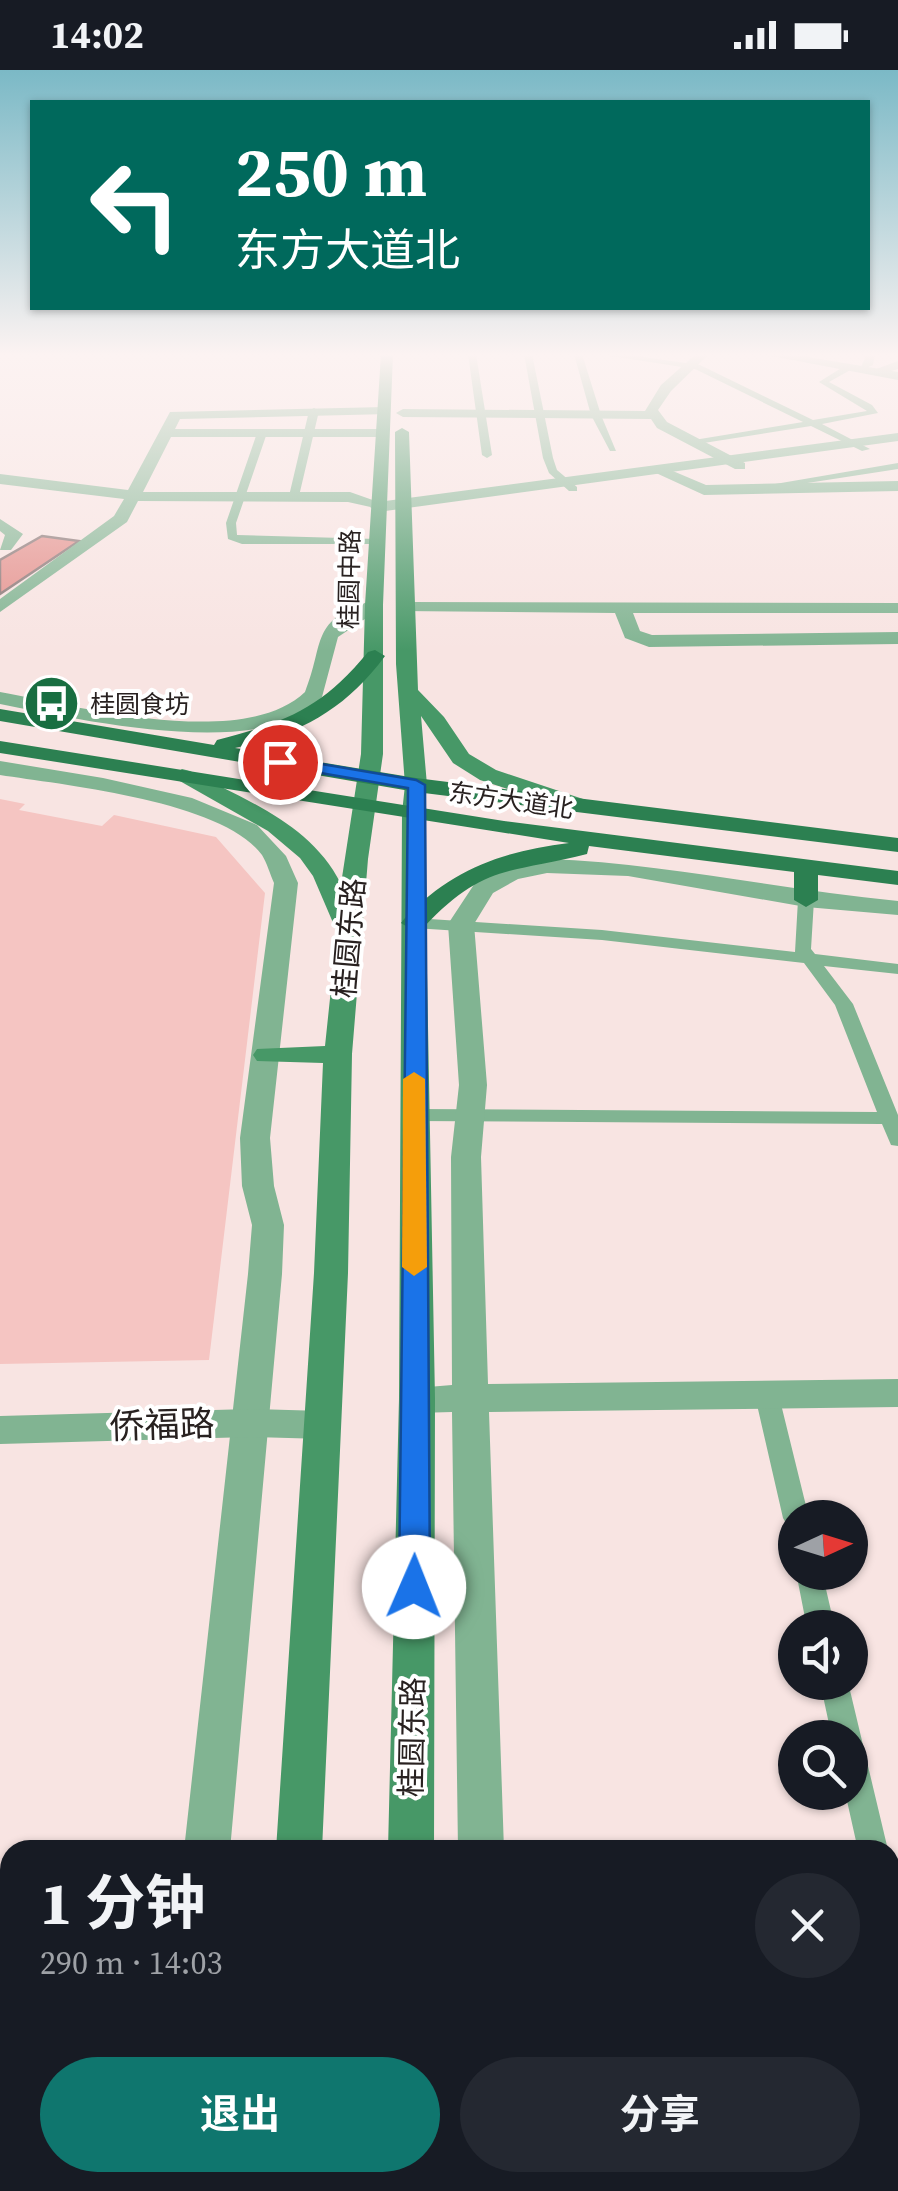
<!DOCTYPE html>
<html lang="zh">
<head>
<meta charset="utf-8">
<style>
  :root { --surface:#171b24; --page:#242831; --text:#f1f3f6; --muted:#9ea1a6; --accent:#0f766e }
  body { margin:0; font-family:"Source Serif 4","Noto Sans SC",serif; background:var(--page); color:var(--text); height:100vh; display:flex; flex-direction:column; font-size:38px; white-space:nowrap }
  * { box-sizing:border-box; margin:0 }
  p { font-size:32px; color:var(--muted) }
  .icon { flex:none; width:55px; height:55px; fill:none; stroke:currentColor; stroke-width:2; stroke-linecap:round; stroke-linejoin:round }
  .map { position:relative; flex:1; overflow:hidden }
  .drawer { position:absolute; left:0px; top:1770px; width:900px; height:352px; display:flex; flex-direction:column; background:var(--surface); border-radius:30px 30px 0 0; box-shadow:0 2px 8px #0004 }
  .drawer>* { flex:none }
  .guide { position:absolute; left:30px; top:30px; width:840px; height:210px; border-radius:0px; box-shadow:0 2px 8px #0004; background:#00695c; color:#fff; overflow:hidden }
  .needle { width:65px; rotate:86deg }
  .buttons { position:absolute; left:778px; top:1430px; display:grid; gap:20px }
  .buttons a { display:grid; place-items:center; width:90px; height:90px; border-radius:50%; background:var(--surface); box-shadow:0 2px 8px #0004; font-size:50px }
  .pin { position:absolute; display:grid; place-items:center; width:85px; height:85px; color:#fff; margin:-42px; border:5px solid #fff; border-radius:50%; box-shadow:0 2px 10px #0007 }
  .me { position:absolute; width:110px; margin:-55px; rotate:1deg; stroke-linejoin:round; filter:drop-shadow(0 0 8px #0008) }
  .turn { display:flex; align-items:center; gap:35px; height:210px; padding:0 40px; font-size:45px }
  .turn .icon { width:130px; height:130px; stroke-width:2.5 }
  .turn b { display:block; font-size:70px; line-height:85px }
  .round { display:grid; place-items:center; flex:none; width:105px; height:105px; border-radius:52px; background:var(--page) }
  .summary { display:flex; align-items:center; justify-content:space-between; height:170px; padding:0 40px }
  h1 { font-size:60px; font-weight:700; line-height:75px }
  .button { display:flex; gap:20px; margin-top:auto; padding:20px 40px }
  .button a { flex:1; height:115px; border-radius:60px; background:var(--accent); color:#fff; font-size:40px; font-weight:700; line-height:115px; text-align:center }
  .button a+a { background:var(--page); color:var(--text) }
  .status { display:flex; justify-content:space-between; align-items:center; height:70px; padding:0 50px; background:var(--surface); direction:ltr }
  .status svg { height:28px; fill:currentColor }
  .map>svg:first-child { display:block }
</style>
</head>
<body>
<div class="status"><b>14:02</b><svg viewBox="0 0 49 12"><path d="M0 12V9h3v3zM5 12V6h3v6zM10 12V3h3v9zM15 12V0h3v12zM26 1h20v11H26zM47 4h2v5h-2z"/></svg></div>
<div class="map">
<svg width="898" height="2121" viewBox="0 0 898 2121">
  <rect width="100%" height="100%" fill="#f8e4e2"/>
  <path fill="#f5c5c2" d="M0,729L25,734L19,740L102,756L114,745L216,767L265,823L209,1290L0,1294Z"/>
  <path fill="#e4918d" stroke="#887675" stroke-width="2.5" d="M42,466L79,471L0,524V490Z"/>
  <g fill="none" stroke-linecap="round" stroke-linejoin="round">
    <path fill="#81b492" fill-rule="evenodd" d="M468,284H476L492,385L487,388L482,385Z
      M524,284H532L553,388L557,400L577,417V421H569L549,403L543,388Z
      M574,284H582L601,345L616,381H610L591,345Z
      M598,284H622L700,295L813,350L867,341L819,312L846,295H852V299L829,312L872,335L878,343L822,354L870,379L862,381L811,356L691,375L694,370L803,352L695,299Z
      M867,284H875L873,295L859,301Z
      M314,338L319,341L299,426L294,429L289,426L309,341Z
      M262,360L267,363L236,453L237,465L377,469L381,470V474H242L228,469L226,453L257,363Z
      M898,393V399L762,420L757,417Z
      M806,825L814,830L811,879L815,884L898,894V904L824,896L853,934L898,1045V1076L891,1075L882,1054L414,1051L404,1045L414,1039L877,1042L835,935L804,893L602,870L414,858L406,853L414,848L602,860L795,882L798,830Z
      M767,1317L776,1320L779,1326L809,1448H795V1458L787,1455L783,1448L755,1326L758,1320Z
      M796,1502H822L835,1558H807Z
      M820,1612H848L888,1780H858L845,1722H850V1668H832Z
      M890,1836L898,1839V1903L890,1900Z"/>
    <path fill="#81b492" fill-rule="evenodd" d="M696,284H709L671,321L658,340L667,352L745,393V399H735L657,358L651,349L403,347L396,343L403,339L645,341L661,315Z
      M898,291V299L877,305L871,301Z
      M384,337L389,338V344L180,349L175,359H381L388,363L381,367H171L143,422H350L384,434V440L348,432L138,431L127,452L0,542V529L114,446L124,429L0,414V404L128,420L170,342Z
      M661,396L706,415L898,411V421L704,425L656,403V397Z
      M0,449L23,464L11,480H0L5,465L0,461Z
      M374,530L383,535L380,539L338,567L322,627C269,694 73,648 0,634V622C77,636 243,681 305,622C325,573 309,549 374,530Z
      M407,532L898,533V543H633L640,561L652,565L898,562V574L649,577L625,568L615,543L401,541V533Z
      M0,691L103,708L192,728L257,755L286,786L298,813L270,1068L274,1116L284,1155L282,1204L230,1780H184L248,1204L252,1155L242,1116L240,1068L274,813C270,804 267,793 262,785C223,731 64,715 0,705Z
      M547,789C665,793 780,820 898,831V845L806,837L628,806L547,803L518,809L493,823L474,854L487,1015L481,1087L488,1314L898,1309V1337L489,1342L504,1780H458L452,1342L417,1343L404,1339L399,1329L404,1319L452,1315L451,1087L459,1015L448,854L475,813L502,798Z
      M145,2112H199L198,2121H144Z
      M468,2112H522V2121H468Z"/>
    <path fill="#81b492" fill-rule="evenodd" d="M761,284H790L898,302V310Z
      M898,363V371L378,442L370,437L378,432Z
      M250,1339L323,1341L336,1345L341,1355L336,1365L323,1369L250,1367L0,1374V1346Z"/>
    <path fill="#479867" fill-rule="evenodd" d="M381,284H393L383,535V684L368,789L352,984L348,1203L322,1780H276L314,1203L323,993L257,991L253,985L257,979L325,976L337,862L313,806L300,788L268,761L171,706L182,699L190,701C247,731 311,754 341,814L361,684L365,535Z
      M402,358L409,362L418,620L444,647L469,684L496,700L586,730L589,735L578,742L480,710L453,693L421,646L427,715L424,743L435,1329L434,1780H388L399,1329L402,743L405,715L396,594L395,362Z
      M254,2112H308L307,2121H253Z
      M381,2112H435L434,2121H380Z"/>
    <path fill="#2c8051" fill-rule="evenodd" d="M375,580L385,586C346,639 299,665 235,678L416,708L898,768V782L416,722L0,651V639L214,675L217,670C286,652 321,639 368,582Z
      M0,671L504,751L898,801V815L818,805V830L806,837L794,830V802L589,776L587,784C509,804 484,793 423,858L414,861L401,853L405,848C452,799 503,781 569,773L0,683Z"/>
  </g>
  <linearGradient id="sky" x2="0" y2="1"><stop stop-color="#7bb9c6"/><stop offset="0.49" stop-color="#fcf3f2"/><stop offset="1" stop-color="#fcf3f2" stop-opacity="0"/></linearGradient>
  <rect width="898" height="581" fill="url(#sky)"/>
  <path fill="#1a73e8" stroke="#114b97" stroke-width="2.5" d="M280,687L416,710L425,715L430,1517L425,1526L414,1530L404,1526L399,1517L408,718L274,695L271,692Z"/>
  <path fill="#f59e0b" d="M414,1002L425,1009L427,1197L414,1206L402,1197L403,1009Z"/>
  <defs>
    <symbol id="bus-disc" viewBox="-11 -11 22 22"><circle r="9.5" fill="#186e41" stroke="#fff"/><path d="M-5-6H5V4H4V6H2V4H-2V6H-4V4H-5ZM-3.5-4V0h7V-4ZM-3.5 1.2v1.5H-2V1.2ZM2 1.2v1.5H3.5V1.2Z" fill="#fff"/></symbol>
  </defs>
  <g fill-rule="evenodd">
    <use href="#bus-disc" x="20" y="602" width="63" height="63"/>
  </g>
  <g text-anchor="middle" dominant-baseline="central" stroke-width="8" stroke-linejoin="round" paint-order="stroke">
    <g font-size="25" fill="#282120" stroke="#fff">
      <text transform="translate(349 509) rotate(-89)">桂圆中路</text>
      <text transform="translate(511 730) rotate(8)">东方大道北</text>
    </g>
    <g font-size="25" fill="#282120" stroke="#fff" text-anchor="start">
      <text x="90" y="634">桂圆食坊</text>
    </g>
    <g font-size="30" fill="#282120" stroke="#fff">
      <text transform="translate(349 868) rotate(-85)">桂圆东路</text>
      <text transform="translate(412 1667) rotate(-89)">桂圆东路</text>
    </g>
    <g font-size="35" fill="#282120" stroke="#fff">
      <text transform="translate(162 1355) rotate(-2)">侨福路</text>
    </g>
  </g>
</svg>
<div class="buttons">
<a><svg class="needle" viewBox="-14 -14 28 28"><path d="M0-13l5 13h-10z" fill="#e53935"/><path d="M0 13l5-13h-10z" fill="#9ea1a6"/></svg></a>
<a><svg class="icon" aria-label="sound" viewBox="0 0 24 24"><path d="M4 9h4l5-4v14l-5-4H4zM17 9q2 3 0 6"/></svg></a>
<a><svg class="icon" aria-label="search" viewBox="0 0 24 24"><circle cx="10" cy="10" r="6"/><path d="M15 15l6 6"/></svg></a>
</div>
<div class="pin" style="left:280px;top:692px;background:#d93025"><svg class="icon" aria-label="arrive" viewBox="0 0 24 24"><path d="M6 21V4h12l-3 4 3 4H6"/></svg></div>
<svg class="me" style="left:414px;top:1517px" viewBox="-20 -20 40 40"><circle r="19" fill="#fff"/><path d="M0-13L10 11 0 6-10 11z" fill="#1a73e8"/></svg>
<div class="guide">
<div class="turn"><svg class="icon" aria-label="left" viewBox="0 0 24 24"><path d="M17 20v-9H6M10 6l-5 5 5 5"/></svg><div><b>250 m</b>东方大道北</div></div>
</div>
<section class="drawer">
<div class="summary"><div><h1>1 分钟</h1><p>290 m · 14:03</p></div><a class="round"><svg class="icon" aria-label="close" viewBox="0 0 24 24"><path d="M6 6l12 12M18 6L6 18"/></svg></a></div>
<div class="button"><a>退出</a><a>分享</a></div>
</section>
</div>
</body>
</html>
